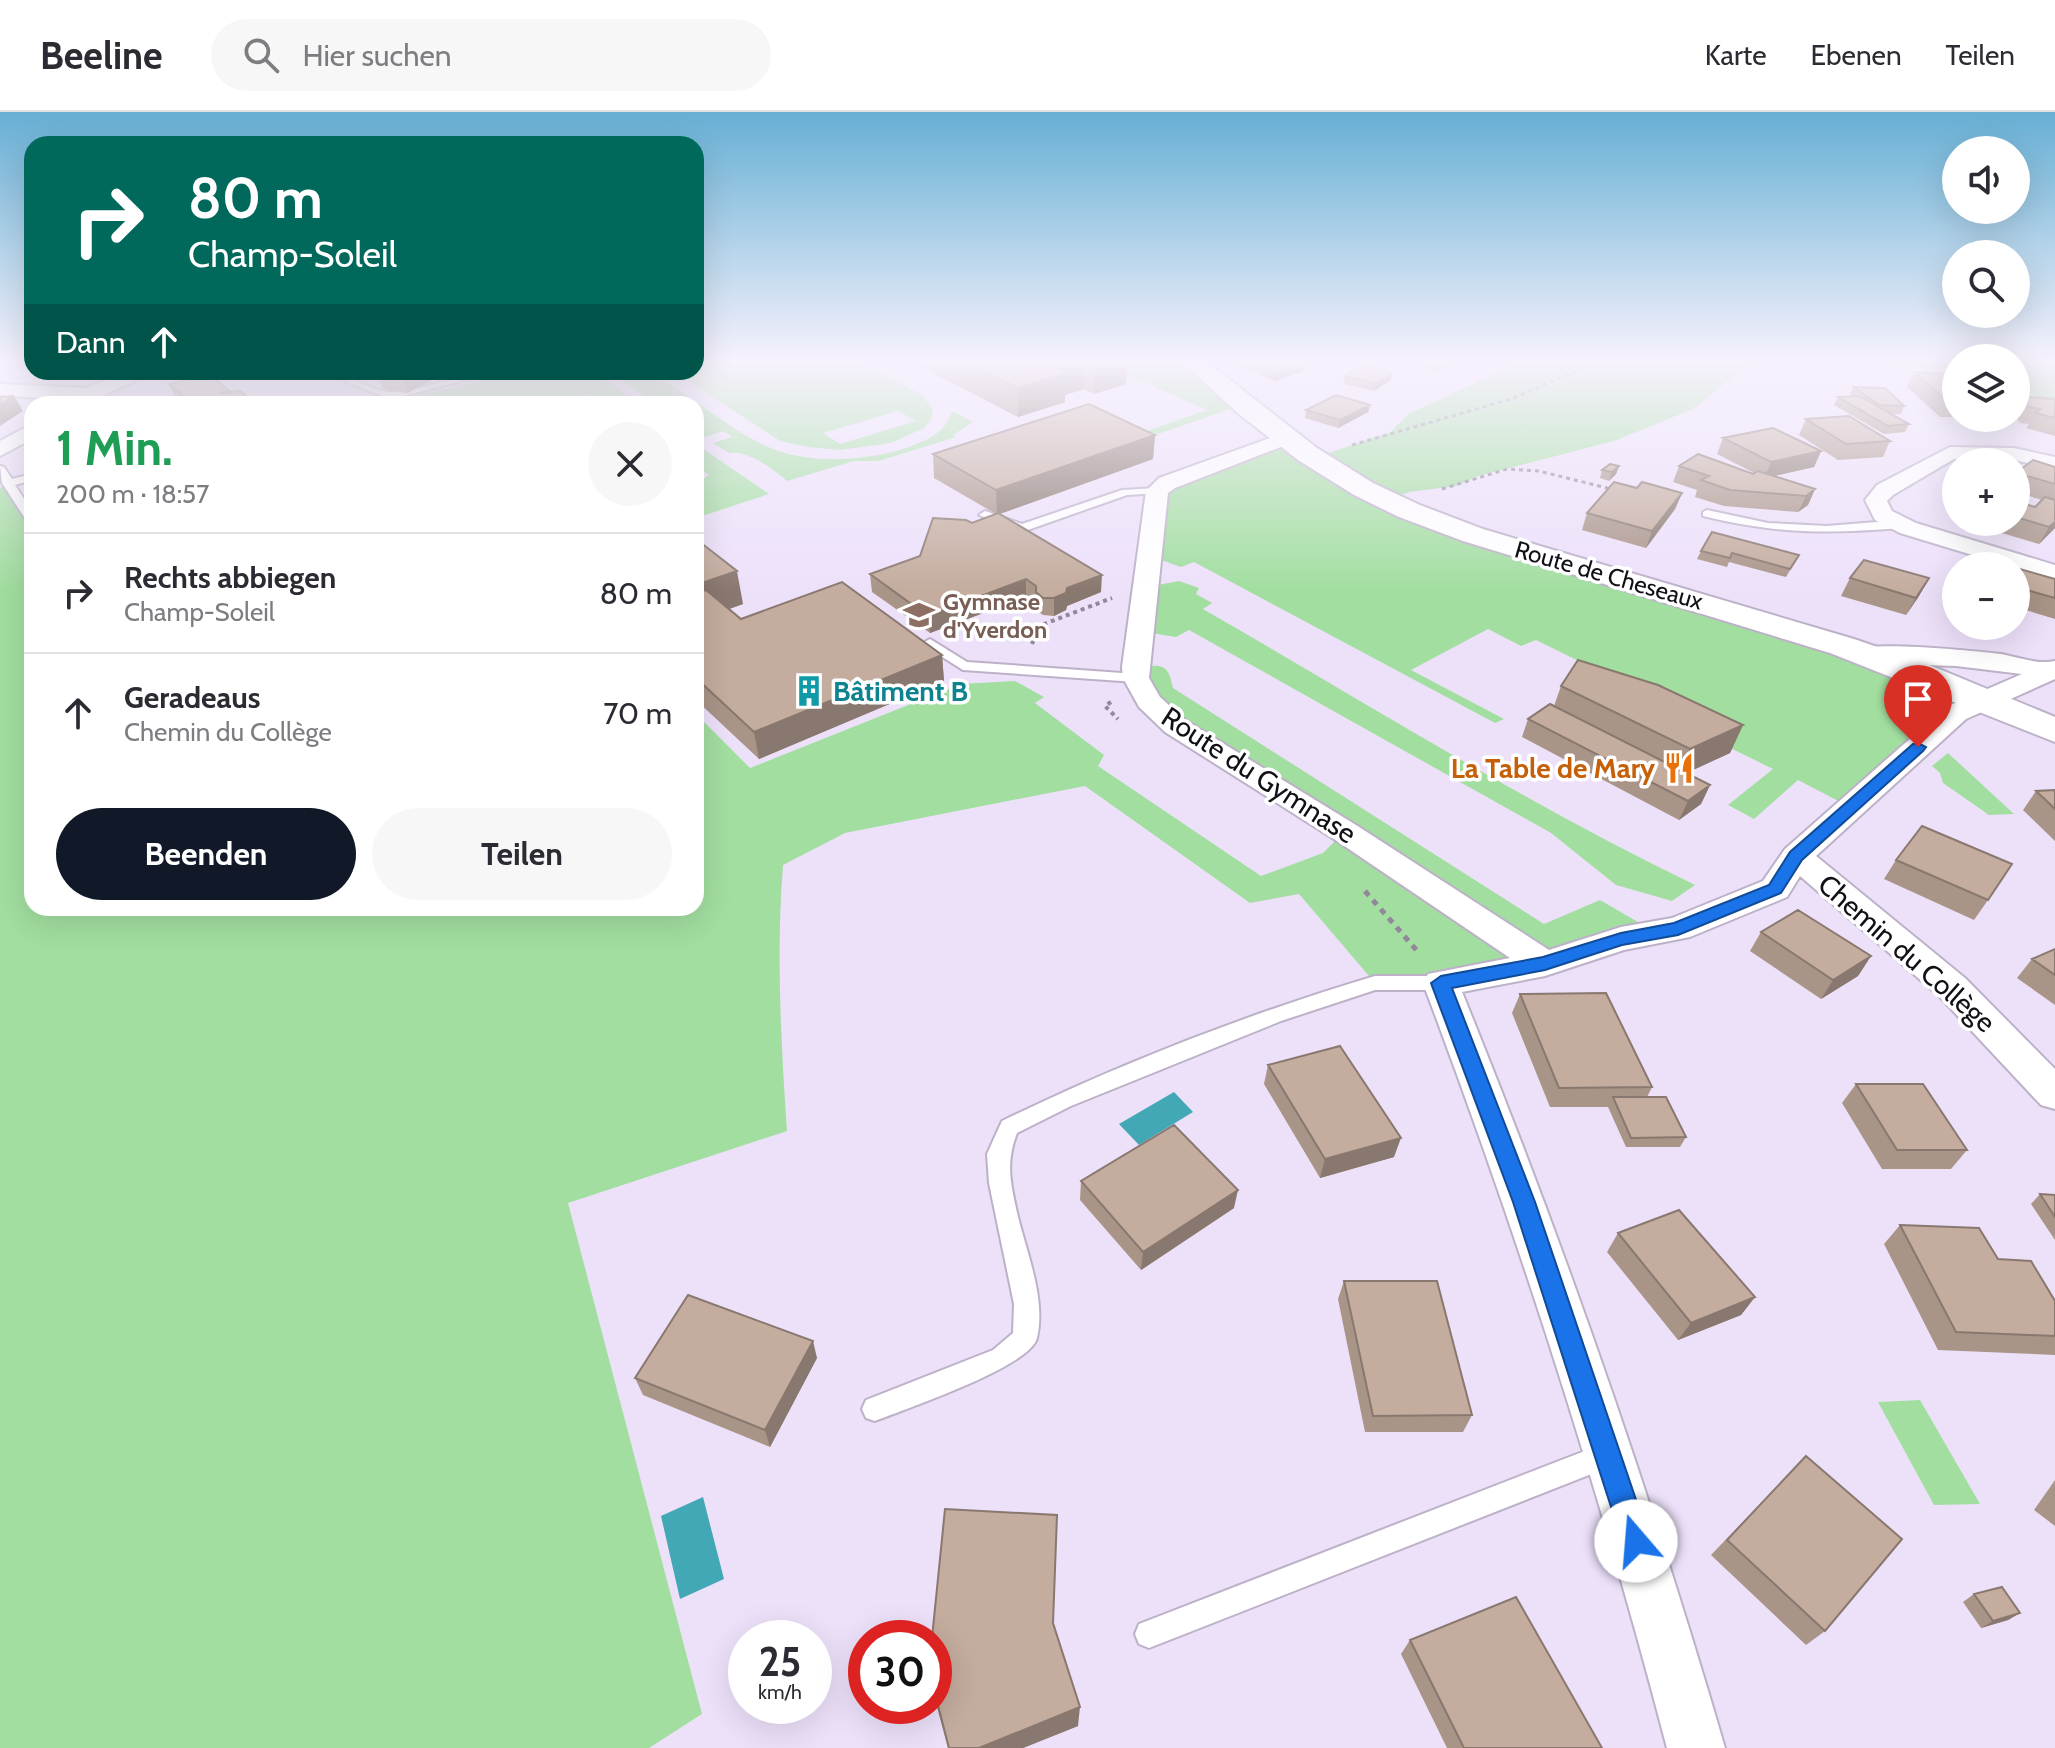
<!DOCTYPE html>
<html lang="de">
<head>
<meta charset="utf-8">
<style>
  :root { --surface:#fff; --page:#f7f7f7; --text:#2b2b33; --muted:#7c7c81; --line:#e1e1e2; --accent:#111827 }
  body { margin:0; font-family:Cabin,sans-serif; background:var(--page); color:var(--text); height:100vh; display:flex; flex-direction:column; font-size:30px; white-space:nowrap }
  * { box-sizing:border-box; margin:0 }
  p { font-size:26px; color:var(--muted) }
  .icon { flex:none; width:44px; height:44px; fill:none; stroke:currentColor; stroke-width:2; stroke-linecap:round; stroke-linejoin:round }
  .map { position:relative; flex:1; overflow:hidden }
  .side { position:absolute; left:24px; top:284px; width:680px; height:520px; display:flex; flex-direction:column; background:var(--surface); border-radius:24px; box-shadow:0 8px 32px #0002 }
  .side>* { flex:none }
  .banner { position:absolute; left:24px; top:24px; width:680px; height:244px; border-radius:24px; box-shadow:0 8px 32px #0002; background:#00695c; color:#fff; overflow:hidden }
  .fabs { position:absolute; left:1942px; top:24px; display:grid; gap:16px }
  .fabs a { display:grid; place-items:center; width:88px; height:88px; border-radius:50%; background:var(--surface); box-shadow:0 8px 32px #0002; font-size:40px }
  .speed { position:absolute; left:728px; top:1508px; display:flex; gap:16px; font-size:40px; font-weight:700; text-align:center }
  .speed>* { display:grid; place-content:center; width:104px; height:104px; border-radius:50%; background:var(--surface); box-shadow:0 8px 32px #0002; line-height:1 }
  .speed small { font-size:20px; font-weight:400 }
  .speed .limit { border:12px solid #d22; background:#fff; color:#111 }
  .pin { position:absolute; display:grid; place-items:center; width:68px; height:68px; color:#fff; margin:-82px -34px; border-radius:50% 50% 50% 0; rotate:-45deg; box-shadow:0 0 8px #0007 }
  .pin .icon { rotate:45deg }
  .me { position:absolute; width:88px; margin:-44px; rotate:342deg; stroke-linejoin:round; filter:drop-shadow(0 0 6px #0008) }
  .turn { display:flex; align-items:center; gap:28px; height:168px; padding:0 32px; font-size:36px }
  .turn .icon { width:104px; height:104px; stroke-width:2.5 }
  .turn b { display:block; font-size:56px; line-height:68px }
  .then { display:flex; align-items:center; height:76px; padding:0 32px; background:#0003; gap:16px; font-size:30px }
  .round { display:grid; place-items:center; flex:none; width:84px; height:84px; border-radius:42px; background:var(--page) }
  .summary { display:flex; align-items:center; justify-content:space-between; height:136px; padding:0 32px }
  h1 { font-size:48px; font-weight:700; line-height:60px; color:#1e9e55 }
  .primary-button { display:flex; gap:16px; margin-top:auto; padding:16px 32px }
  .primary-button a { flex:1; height:92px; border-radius:48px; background:var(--accent); color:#fff; font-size:32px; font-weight:700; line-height:92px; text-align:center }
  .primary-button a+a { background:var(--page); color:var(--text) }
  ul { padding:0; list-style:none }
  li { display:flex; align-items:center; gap:24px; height:120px; padding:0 32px; border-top:2px solid var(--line) }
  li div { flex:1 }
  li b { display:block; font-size:30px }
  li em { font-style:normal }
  header { display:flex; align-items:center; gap:48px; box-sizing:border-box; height:112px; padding:0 40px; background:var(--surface); border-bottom:2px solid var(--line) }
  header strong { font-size:38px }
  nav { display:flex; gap:44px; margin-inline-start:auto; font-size:28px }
  .search { width:560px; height:72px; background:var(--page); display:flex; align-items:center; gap:20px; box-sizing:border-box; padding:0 28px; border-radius:44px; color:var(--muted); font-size:30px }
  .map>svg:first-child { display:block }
</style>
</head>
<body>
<header>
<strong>Beeline</strong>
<div class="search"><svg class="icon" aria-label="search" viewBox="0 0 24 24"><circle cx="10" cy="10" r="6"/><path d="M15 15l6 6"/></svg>Hier suchen</div>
<nav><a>Karte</a><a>Ebenen</a><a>Teilen</a></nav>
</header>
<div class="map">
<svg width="2055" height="1636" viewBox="0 0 2055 1636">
  <rect width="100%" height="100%" fill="#ede1fa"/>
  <path fill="#a2dea0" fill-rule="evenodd" d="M696,250H861L922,283L933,297L931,307L924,316L891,331L840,338L808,335L780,329L674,260H696ZM898,299L916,309L840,332L823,321Z
    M1098,250H1193L1236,295L1158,322L1144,320L1207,298Z
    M1520,250H1956V258L1876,252L1750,251L1693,297L1614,329L1478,364L1456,374L1409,380L1388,388L1987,586L1850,695L1798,668L1754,707L1728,693L1773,657L1580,562L1591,555L1536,528L1521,534L1488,517L1411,558L1504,607L1495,611L1194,450L1181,455L1150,444L1157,379L1284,327L1314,346L1391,320L1408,302Z
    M2016,250H2055V292L2016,275Z
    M499,260H597L638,292H604L589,282L567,292H382L473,271Z
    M627,260C656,260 669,273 693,288C717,304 740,322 766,334C806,353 866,349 906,336C926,329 946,321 952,299L973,310L953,323L956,325L879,349H854L787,369C773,357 748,338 729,341L713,331L732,325L724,319L704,325L696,319V292H656L614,263Z
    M696,332L769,382L696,406V371L709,363L696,354Z
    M8,371L32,408V796H696V602L750,656L961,572L1015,569L1044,585L1035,591L1104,643L1098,654L1261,764L1323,741L1344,720L1175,614L1135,555C1159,554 1168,548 1173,576L1544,812L1600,788L1655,820L1544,852L1375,871L1299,782L1250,791L1085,674L845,721L783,753C776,841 781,931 787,1019L568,1091L702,1602L649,1636H0V376Z
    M1179,469L1199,476L1196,482L1212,491L1203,497C1365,590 1525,691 1695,773L1672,789L1616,773L1551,721L1189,518L1176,525L1139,519L1147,475Z
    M1948,641L2014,702L1989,703L1943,671L1940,661L1932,654Z
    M1920,1288L1980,1392L1934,1393L1878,1290Z"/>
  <path fill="#43a8b5" d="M1174,980L1193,1000L1139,1033L1119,1012Z
    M703,1385L724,1467L680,1487L661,1404Z"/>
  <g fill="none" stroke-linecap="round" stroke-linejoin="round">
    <defs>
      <path id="lane" d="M323,260C349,260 373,282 396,280C430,277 461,260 496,260L396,286L382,284Z
        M0,354L4,355L12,367L32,362V368L15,373L32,399V412L28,411L2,371Z
        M1157,376L1161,377V381L1127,383L1022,420L979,403L985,399L1022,412L1122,378Z
        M1707,398L1768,411L1827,414L1901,408L1907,412L1901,416C1826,422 1777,422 1703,404V400Z
        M930,527L967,550L1136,562L1143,566L1136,570L963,558L925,534L923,531Z
        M1375,864H1441L1448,866L1450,871L1448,876L1441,878H1375L1281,909L1071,994L1017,1021C1005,1052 1011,1073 1018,1105C1027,1141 1046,1188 1037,1226C1030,1255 905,1297 875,1309L866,1306L862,1297L866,1288L993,1238L1013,1221L1014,1192L989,1071L987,1042L1002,1009C1121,951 1248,902 1375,864Z
        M1608,1330L1617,1334L1621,1343L1617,1352L1149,1536L1139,1532L1135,1522L1139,1512Z"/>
      <path id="street" d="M128,260H154L85,292H62L67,287L0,284V272L85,276Z
        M32,312V327L0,344V329Z
        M1284,321L1294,327L1291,331L1175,376L1168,381L1149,566L1160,585L1185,608L1356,713L1549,838L1621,815L1672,806L1763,769L1785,737L1946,595L2022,562L1956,554L1862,551L1853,549L1849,543L1853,537C1884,530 1966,538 2001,542C2018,545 2038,553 2055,549V567L1966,607L1816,744L1965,866L2055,957V997L2041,993L1939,884L1800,764L1787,785L1690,825L1624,838L1545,864L1462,880C1563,1128 1650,1379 1725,1636H1667C1599,1377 1518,1122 1423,871L1428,862L1510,846L1334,727L1165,620L1139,595L1123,566L1122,555L1146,379L1159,366Z
        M1950,335L2014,336L2055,345V357L2014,348L1954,347L1893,383L1887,389L1892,399L1916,411L2055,453V468L1900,421L1875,408L1865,388L1877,373Z"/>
      <path id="secondary" d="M1182,250H1207L1317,336L1373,371L1420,393L1483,417L1854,527L1927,552L2055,605V630L1830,541L1463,429L1399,405L1354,383L1298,348L1240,303Z"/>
    </defs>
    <use href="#lane" stroke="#bdb1c8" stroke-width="4"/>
    <use href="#street" stroke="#bdb1c8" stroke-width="4"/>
    <use href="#secondary" stroke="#bdb1c8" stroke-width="4"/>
    <path stroke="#91889a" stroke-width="3" stroke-dasharray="4 4" stroke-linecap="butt" d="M1352,333L1514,286L1596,250
      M1442,377L1507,357L1539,359L1615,378"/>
    <path stroke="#91889a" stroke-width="4" stroke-dasharray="4 4" stroke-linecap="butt" d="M1032,532L1039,514L1112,486
      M1111,590L1105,594L1118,607"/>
    <path stroke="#91889a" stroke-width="5" stroke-dasharray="6 6" stroke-linecap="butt" d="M1365,779L1419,841"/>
    <use href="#lane" fill="#fff" fill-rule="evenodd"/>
    <use href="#street" fill="#fff" fill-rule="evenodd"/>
    <use href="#secondary" fill="#fff" fill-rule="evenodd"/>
  </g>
  <path fill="#a99488" d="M922,250H1128L1126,272L1094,282L1084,277L1065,283V290L1018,305L923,256Z
    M1234,250H1300L1304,259L1275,269L1234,252Z
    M1407,250H1455L1436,260Z
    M382,260H466L455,268L434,267L407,281L383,277L378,262Z
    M1914,260L1956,263V305H1940L1907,275Z
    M1345,264L1391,268L1374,279L1344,272Z
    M169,272L229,279L250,287L252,292H181L176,287Z
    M1854,275L1904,294L1901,302H1890L1909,312L1905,320L1884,322L1834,293L1838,285L1853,284L1850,282Z
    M2019,284L2055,287V324L2026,316L2029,312L2020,311L2016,305V289Z
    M1370,293L1368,300L1338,316L1305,306L1306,298Z
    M1806,307L1890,329L1883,345L1838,348L1799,323Z
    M1155,323L1153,347L999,402L1101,480L1067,494L1066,498L1054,504L1043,503L1035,497V491L1026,485L930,521L872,480L870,462L920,444L972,411L996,402L934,366L933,342Z
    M1723,326L1821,339L1814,355L1775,364L1815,377L1808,393L1798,400L1724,394L1695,385L1697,378L1673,370L1679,354L1754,361L1717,342Z
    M1619,354L1616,362L1609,369L1600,366L1602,358Z
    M2055,355V416L2039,432L1981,415L1984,410H2016V389L2035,395L2042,388L2016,380V361Z
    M1637,376L1682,381L1675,397L1646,436L1582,418L1587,401Z
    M696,427L743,492L729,497L741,507L942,543L944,569L759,647L696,588Z
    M1701,439L1799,443L1786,465L1729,450L1727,455L1697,447Z
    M2016,456L2055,467V507L2016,495Z
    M1850,466L1919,484L1906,503L1841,484Z
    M1561,574L1743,613L1730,641L1686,661L1710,673L1701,692L1679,708L1522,625L1528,607L1554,594Z
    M2055,678V729L2023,698L2036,679Z
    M1896,748L1988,788L1974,808L1884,767Z
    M1761,820L1871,844L1858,864L1821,887L1750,839Z
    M2055,837V893L2017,866L2032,847Z
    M1520,882L1652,975L1647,985L1686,1025L1680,1035H1626L1608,995H1550L1512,901Z
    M1268,953L1394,1045L1320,1066L1264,972Z
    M1856,972L1967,1038L1951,1057H1882L1842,991Z
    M1081,1069L1234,1096L1141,1158L1080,1088Z
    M2040,1082L2055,1083V1128L2031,1092Z
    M1900,1113L1998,1147L2055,1189V1243L1938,1238L1884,1132Z
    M1618,1121L1755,1185L1741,1203L1678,1228L1607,1140Z
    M1344,1169L1472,1303L1463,1320H1365L1338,1187Z
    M817,1246L770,1335L643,1283L635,1266Z
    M1806,1344L1825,1519L1806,1533L1711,1443Z
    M2055,1368V1414L2034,1398Z
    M1974,1482L2020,1501L2008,1508L1981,1516L1963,1490Z
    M1053,1511L1078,1614L1023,1636H948L934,1584V1526Z
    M1410,1528L1602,1636H1447L1401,1542Z"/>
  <path fill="#89786f" d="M1081,250H1085L1084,277L1065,283V290L1018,305V276L1057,257Z
    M1107,250H1128L1126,272L1094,282L1095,254Z
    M1442,250H1455L1436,260L1437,252Z
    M1305,252L1304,259L1275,269L1276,261Z
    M414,260H432L434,267L407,281L402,266Z
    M452,260H466L455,268Z
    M1392,261L1391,268L1374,279L1376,272Z
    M229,279L235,291L250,287L252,292H225Z
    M14,284L23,299L0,314V293Z
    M197,287L199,292L195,291L196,292H190L189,289Z
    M1370,293L1368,300L1338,316L1340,308Z
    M1155,323L1153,347L997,403L996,378Z
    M1821,339L1814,355L1764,366L1771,350Z
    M1619,354L1616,362L1609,369L1612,360Z
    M1815,377L1808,393L1798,400L1806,384Z
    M1682,381L1675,397L1646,436L1652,419Z
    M2055,410V416L2039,432L2049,415Z
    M737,459L743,492L696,509V473Z
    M1102,463L1101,480L1067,494L1066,498L1054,504V486L1067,476Z
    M1929,466L1919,484L1906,503L1916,486Z
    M1026,467V485L930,521L928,504Z
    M942,543L944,569L759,647L754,620Z
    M1743,613L1730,641L1678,665L1690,637Z
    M1710,673L1701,692L1679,708L1688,689Z
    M1871,844L1858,864L1821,887L1833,868Z
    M1401,1026L1394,1045L1320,1066L1325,1047Z
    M1238,1078L1234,1096L1141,1158L1143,1140Z
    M1755,1185L1741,1203L1678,1228L1691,1211Z
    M813,1229L817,1246L770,1335L765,1318Z
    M2020,1501L2008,1508L1981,1516L1993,1509Z
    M1080,1595L1078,1614L1023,1636H979Z"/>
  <path fill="#c4ac9e" stroke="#89786f" stroke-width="2" d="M966,250H1081L1057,257L1066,261L1018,276Z
    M1088,250H1107L1095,254Z
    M1249,250H1300L1305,252L1276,261Z
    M1362,253L1392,261L1376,272L1345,264Z
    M382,260H414L402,266L378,262Z
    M1914,260L1955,262L1956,263V290H1948Z
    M209,262L229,279L220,281L240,279L250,287L231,292H197L195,291L199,289L197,287L189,289L169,272Z
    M1854,275L1885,276L1904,294L1879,293Z
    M1336,283L1370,293L1340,308L1306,298Z
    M14,284L0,293V285Z
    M1859,284L1909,312L1888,314L1838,285Z
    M2019,284L2055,287V306L2035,301L2040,297L2029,295Z
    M1089,292L1155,323L996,378L933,342Z
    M1849,304L1890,329L1846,332L1806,307Z
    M1773,316L1821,339L1771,350L1723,326Z
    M32,328V339L26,330Z
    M1698,342L1753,362L1758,359L1815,377L1806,384L1730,378L1701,368L1709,364L1679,354Z
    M2033,348L2055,355V372L2016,361Z
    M1610,352L1619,354L1612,360L1602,358Z
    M1614,370L1637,376L1642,370L1682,381L1652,419L1587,401Z
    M2045,385L2055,388V410L2049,415L2016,405V389L2035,395Z
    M998,401L1102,463L1067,476L1066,481L1054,486H1043L1036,480V474L1026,467L928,504L870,462L920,444L933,406L966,408L972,411Z
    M1712,420L1799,443L1790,457L1732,441L1730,446L1701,439Z
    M696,427L737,459L696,473Z
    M1864,448L1929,466L1916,486L1850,466Z
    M2016,456L2055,467V486L2016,475Z
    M842,470L942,543L754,620L696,566V523L698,522L696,520V481L706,478L741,507Z
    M1578,548L1658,573L1743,613L1690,637L1561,574Z
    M1550,592L1710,673L1688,689L1528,607Z
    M2055,678V697L2036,679Z
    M1922,714L2012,752L1988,788L1896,748Z
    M1798,798L1871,844L1833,868L1761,820Z
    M2055,837V863L2032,847Z
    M1606,881L1652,975L1559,976L1520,882Z
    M1340,934L1401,1026L1325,1047L1268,953Z
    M1856,972H1923L1967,1038H1897Z
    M1613,985H1666L1686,1025L1631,1026Z
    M1174,1013L1238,1078L1143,1140L1081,1069Z
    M2040,1082L2055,1083V1105Z
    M1679,1098L1755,1185L1691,1211L1618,1121Z
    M1900,1113L1979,1116L1998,1147L2031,1149L2055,1189V1224L1956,1220Z
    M1344,1169H1437L1472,1303L1373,1304Z
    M688,1183L813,1229L765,1318L635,1266Z
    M1806,1344L1902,1427L1825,1519L1727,1428Z
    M945,1397L1057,1403L1053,1511L1080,1595L979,1636H949L934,1578V1526H932Z
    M2002,1475L2020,1501L1993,1509L1974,1482Z
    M1516,1485L1602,1636H1464L1410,1528Z"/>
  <linearGradient id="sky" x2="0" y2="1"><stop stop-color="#66afd4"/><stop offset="0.52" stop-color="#f7f2fd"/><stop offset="1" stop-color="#f7f2fd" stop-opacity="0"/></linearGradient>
  <rect width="2055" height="479" fill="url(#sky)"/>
  <path fill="#1a73e8" stroke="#114b97" stroke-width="2" d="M1918,631L1926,635L1923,639L1802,748L1781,781L1678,823L1622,833L1545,858L1452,876L1535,1090L1650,1429L1646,1439L1636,1443L1626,1439L1622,1429L1513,1090L1431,871L1441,864L1543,845L1621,821L1674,811L1769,773L1790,740L1913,632Z"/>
  <defs>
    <symbol id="school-bare" viewBox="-9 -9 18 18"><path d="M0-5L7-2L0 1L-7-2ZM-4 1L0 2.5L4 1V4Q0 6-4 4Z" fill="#8d6e63" stroke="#fff" stroke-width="2.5" paint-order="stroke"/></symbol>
    <symbol id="building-bare" viewBox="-9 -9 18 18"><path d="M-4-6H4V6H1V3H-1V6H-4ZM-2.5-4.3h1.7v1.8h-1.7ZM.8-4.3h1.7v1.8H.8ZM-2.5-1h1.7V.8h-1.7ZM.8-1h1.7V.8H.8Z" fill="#0f9aa8" stroke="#fff" stroke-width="2.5" paint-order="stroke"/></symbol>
    <symbol id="restaurant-bare" viewBox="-9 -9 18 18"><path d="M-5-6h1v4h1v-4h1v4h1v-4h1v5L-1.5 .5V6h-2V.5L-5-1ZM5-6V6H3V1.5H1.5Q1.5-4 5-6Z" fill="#e8710a" stroke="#fff" stroke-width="2.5" paint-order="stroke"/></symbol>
  </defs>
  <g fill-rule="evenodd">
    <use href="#school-bare" x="897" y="481" width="44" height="44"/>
    <use href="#building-bare" x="787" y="557" width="44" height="44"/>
    <use href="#restaurant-bare" x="1657" y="634" width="44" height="44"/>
  </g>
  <g text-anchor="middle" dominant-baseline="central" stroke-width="7" stroke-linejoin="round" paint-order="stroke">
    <g font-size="24" fill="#130f17" stroke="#fff">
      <text transform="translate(1609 463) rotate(16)">Route de Cheseaux</text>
    </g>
    <g font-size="24" font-weight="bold" fill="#785e54" stroke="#fff" text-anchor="start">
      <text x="943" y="489">Gymnase<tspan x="943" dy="28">d'Yverdon</tspan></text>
    </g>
    <g font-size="28" font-weight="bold" fill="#0d838f" stroke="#fff" text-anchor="start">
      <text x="833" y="579">Bâtiment B</text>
    </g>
    <g font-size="28" font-weight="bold" fill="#c56008" stroke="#fff" text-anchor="end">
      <text x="1655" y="656">La Table de Mary</text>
    </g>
    <g font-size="28" fill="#130f17" stroke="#fff">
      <text transform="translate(1259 663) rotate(33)">Route du Gymnase</text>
      <text transform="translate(1907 841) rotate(41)">Chemin du Collège</text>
    </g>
  </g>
</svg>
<div class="fabs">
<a><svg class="icon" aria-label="sound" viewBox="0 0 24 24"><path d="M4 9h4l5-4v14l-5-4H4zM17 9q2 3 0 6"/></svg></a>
<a><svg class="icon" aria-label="search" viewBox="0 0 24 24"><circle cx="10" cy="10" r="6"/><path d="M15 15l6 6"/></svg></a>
<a><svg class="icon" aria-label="layers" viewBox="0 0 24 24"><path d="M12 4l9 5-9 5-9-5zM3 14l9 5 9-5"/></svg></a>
<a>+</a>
<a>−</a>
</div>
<div class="speed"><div>25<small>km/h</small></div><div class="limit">30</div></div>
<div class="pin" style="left:1918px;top:635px;background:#d93025"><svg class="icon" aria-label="arrive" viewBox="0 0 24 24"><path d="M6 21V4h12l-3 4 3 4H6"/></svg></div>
<svg class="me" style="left:1636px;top:1429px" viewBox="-20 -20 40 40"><circle r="19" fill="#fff"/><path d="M0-13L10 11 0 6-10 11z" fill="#1a73e8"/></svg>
<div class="banner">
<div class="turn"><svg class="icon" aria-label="right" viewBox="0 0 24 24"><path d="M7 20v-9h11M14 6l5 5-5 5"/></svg><div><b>80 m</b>Champ-Soleil</div></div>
<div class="then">Dann<svg class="icon" aria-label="ahead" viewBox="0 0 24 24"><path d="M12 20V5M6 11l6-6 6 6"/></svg></div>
</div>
<section class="side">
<div class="summary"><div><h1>1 Min.</h1><p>200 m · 18:57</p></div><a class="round"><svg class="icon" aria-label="close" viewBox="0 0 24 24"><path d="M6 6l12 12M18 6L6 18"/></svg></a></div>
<ul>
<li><svg class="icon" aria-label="right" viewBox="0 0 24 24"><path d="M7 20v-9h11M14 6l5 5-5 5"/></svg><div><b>Rechts abbiegen</b><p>Champ-Soleil</p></div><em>80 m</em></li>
<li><svg class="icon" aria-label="ahead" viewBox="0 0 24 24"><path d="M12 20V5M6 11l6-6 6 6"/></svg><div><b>Geradeaus</b><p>Chemin du Collège</p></div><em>70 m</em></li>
</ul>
<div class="primary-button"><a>Beenden</a><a>Teilen</a></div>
</section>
</div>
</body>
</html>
